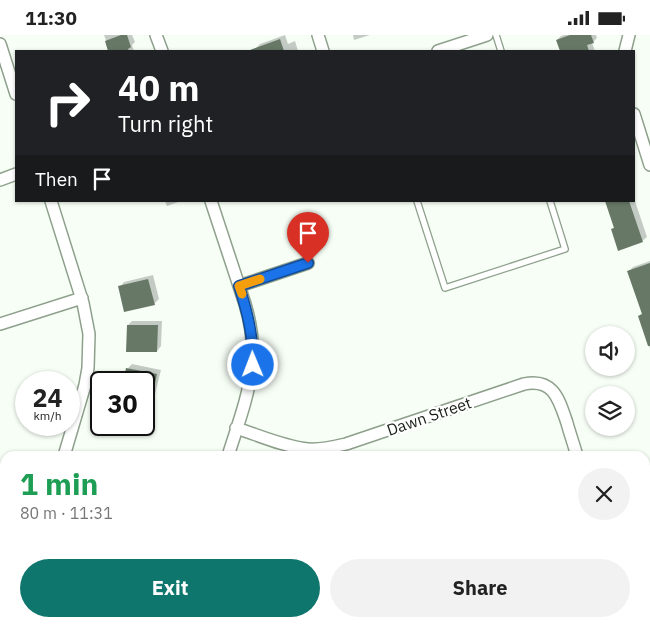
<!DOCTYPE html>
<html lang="en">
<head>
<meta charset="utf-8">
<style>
  :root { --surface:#fff; --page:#f2f2f2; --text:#222; --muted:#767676; --accent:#0f766e }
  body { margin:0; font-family:"IBM Plex Sans",sans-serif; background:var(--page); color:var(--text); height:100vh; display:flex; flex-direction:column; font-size:19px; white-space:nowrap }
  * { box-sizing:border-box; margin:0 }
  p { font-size:16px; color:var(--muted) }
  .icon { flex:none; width:28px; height:28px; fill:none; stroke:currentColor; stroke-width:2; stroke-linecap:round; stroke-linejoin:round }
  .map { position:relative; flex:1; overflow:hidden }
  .details { position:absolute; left:0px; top:416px; width:650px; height:176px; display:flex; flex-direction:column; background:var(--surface); border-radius:15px 15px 0 0; box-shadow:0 1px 4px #0004 }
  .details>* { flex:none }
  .guide { position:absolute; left:15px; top:15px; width:620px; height:152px; border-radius:0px; box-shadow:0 1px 4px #0004; background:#202124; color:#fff; overflow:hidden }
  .fabs { position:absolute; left:585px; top:291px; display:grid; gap:10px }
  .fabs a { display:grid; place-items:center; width:50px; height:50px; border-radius:50%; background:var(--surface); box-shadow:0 1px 4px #0004; font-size:25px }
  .speed { position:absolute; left:15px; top:336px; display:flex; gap:10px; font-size:25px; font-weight:700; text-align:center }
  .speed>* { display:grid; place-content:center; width:65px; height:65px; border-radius:50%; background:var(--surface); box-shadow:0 1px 4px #0004; line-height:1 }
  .speed small { font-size:12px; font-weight:400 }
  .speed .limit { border:2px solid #111; border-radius:8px; background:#fff; color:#111 }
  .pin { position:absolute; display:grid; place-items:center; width:42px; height:42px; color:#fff; margin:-51px -21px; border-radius:50% 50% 50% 0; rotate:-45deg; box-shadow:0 0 5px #0007 }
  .pin .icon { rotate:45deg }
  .me { position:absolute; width:55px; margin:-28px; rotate:359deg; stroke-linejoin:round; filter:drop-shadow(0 0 4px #0008) }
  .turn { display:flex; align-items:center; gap:18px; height:105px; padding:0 20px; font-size:22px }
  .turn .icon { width:65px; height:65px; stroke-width:2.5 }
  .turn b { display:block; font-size:35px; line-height:42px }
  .then { display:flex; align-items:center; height:48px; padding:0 20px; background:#0003; gap:10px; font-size:19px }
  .round { display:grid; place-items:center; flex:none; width:52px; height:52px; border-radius:26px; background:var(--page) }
  .summary { display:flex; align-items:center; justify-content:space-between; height:85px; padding:0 20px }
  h1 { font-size:30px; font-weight:800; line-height:38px; color:#1e9e55 }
  .action { display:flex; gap:10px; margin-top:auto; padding:10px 20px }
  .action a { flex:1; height:58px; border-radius:30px; background:var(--accent); color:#fff; font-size:20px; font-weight:800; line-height:58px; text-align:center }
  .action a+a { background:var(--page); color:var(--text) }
  .status { display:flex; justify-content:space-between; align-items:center; height:35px; padding:0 25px; background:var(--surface); direction:ltr }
  .status svg { height:14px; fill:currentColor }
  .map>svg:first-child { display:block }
</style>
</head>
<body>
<div class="status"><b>11:30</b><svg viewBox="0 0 49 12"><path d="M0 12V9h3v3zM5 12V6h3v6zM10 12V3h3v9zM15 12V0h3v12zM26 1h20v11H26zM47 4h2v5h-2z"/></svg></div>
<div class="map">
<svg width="650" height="592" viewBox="0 0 650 592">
  <rect width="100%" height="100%" fill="#f6fef5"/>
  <path fill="#0003" d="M104,0H132L135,7L132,10L134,16H110Z
    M285,0L288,9L295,6L298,16H256L255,14L260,9Z
    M353,0H370L354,5Z
    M564,0H596L597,3L592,8L595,16H561L557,5L561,1Z
    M634,163L647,202L642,206L612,194L615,192L607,166H634Z
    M165,166H181L167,171Z
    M650,226V314L640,281L643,278L629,236L633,232Z
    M153,240L159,264L154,269L120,252L124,247Z
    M132,286H162L161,311L157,316L128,290Z
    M132,329L161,335L155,359L151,364L144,362V348L128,333Z
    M645,563H650V590L612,588L611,589H589V588H645Z
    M435,588L436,592H422Z
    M455,588H500L486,591L484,592H438Z
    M508,588H573L571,589L547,592V589L536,592H509Z"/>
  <path fill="#677966" d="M121,0H127L131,12L128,14L129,16H108L105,6Z
    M570,0H591L594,8L587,10L589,16H560L556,5Z
    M280,4L284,16H250V15Z
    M605,166H629L643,207L618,216L611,194L614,193Z
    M650,228V311H648L638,281L642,279L627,236Z
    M148,244L155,270L124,277L118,251Z
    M127,290H158L157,317H126Z
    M126,333L157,339L148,379L144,378V348H123Z"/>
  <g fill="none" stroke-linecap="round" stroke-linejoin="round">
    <defs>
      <path id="service" d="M496,0L501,16
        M417,166L445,253L565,214L550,166"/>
      <path id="minor" d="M156,0L162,16
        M318,0L323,16
        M0,9L16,59
        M438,16L487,0
        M625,16L629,0
        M634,79L650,130
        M0,145L16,139
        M51,166L83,268L89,299L88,333L85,350L64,421
        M211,166L245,269C251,289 254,310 252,331C249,361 237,392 228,421
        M239,251L308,228
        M0,289L82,263
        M236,393C258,400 285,412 308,414C321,415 333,412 346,409L524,349C554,343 559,365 567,388C570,399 574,410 577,421
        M0,471L5,473
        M17,592V588
        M177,592L178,588"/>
      <path id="tertiary" d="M645,535H650
        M331,592L343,588"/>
    </defs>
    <use href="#service" stroke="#8ea08c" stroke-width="8"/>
    <use href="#minor" stroke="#8ea08c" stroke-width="14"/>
    <use href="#tertiary" stroke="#8ea08c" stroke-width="16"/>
    <use href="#service" stroke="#fff" stroke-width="5.5"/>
    <use href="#minor" stroke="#fff" stroke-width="11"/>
    <use href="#tertiary" stroke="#fff" stroke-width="14"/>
  </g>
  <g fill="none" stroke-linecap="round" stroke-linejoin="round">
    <defs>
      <path id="route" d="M253,330C253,300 248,279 239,251L308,228"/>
    </defs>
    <use href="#route" stroke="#114b97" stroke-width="12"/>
    <use href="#route" stroke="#1a73e8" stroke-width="9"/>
    <path stroke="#f59e0b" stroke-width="9" d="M242,259L239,251L260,244"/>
  </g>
  <g text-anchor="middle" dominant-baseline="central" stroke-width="4.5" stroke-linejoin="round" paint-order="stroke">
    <g font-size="16" fill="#171e17" stroke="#fff">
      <text transform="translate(429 381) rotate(-19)">Dawn Street</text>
    </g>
  </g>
</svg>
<div class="fabs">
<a><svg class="icon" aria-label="sound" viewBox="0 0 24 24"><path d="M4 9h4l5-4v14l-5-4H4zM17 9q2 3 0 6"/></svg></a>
<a><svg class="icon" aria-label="layers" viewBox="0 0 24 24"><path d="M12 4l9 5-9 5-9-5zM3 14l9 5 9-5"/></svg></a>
</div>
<div class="speed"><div>24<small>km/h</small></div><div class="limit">30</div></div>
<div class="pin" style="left:308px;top:228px;background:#d93025"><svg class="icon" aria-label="arrive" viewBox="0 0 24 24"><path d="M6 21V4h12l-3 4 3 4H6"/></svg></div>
<svg class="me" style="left:253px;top:330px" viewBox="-20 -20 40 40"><circle r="17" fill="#1a73e8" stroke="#fff" stroke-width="3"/><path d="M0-11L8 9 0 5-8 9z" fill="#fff"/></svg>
<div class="guide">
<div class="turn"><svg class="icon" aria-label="right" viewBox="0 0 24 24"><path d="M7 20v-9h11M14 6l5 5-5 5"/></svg><div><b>40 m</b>Turn right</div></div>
<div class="then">Then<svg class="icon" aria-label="arrive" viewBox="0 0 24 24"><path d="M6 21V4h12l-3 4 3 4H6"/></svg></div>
</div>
<section class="details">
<div class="summary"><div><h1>1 min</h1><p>80 m · 11:31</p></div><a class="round"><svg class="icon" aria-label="close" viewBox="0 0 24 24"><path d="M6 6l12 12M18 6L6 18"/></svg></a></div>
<div class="action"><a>Exit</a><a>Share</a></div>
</section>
</div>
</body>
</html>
